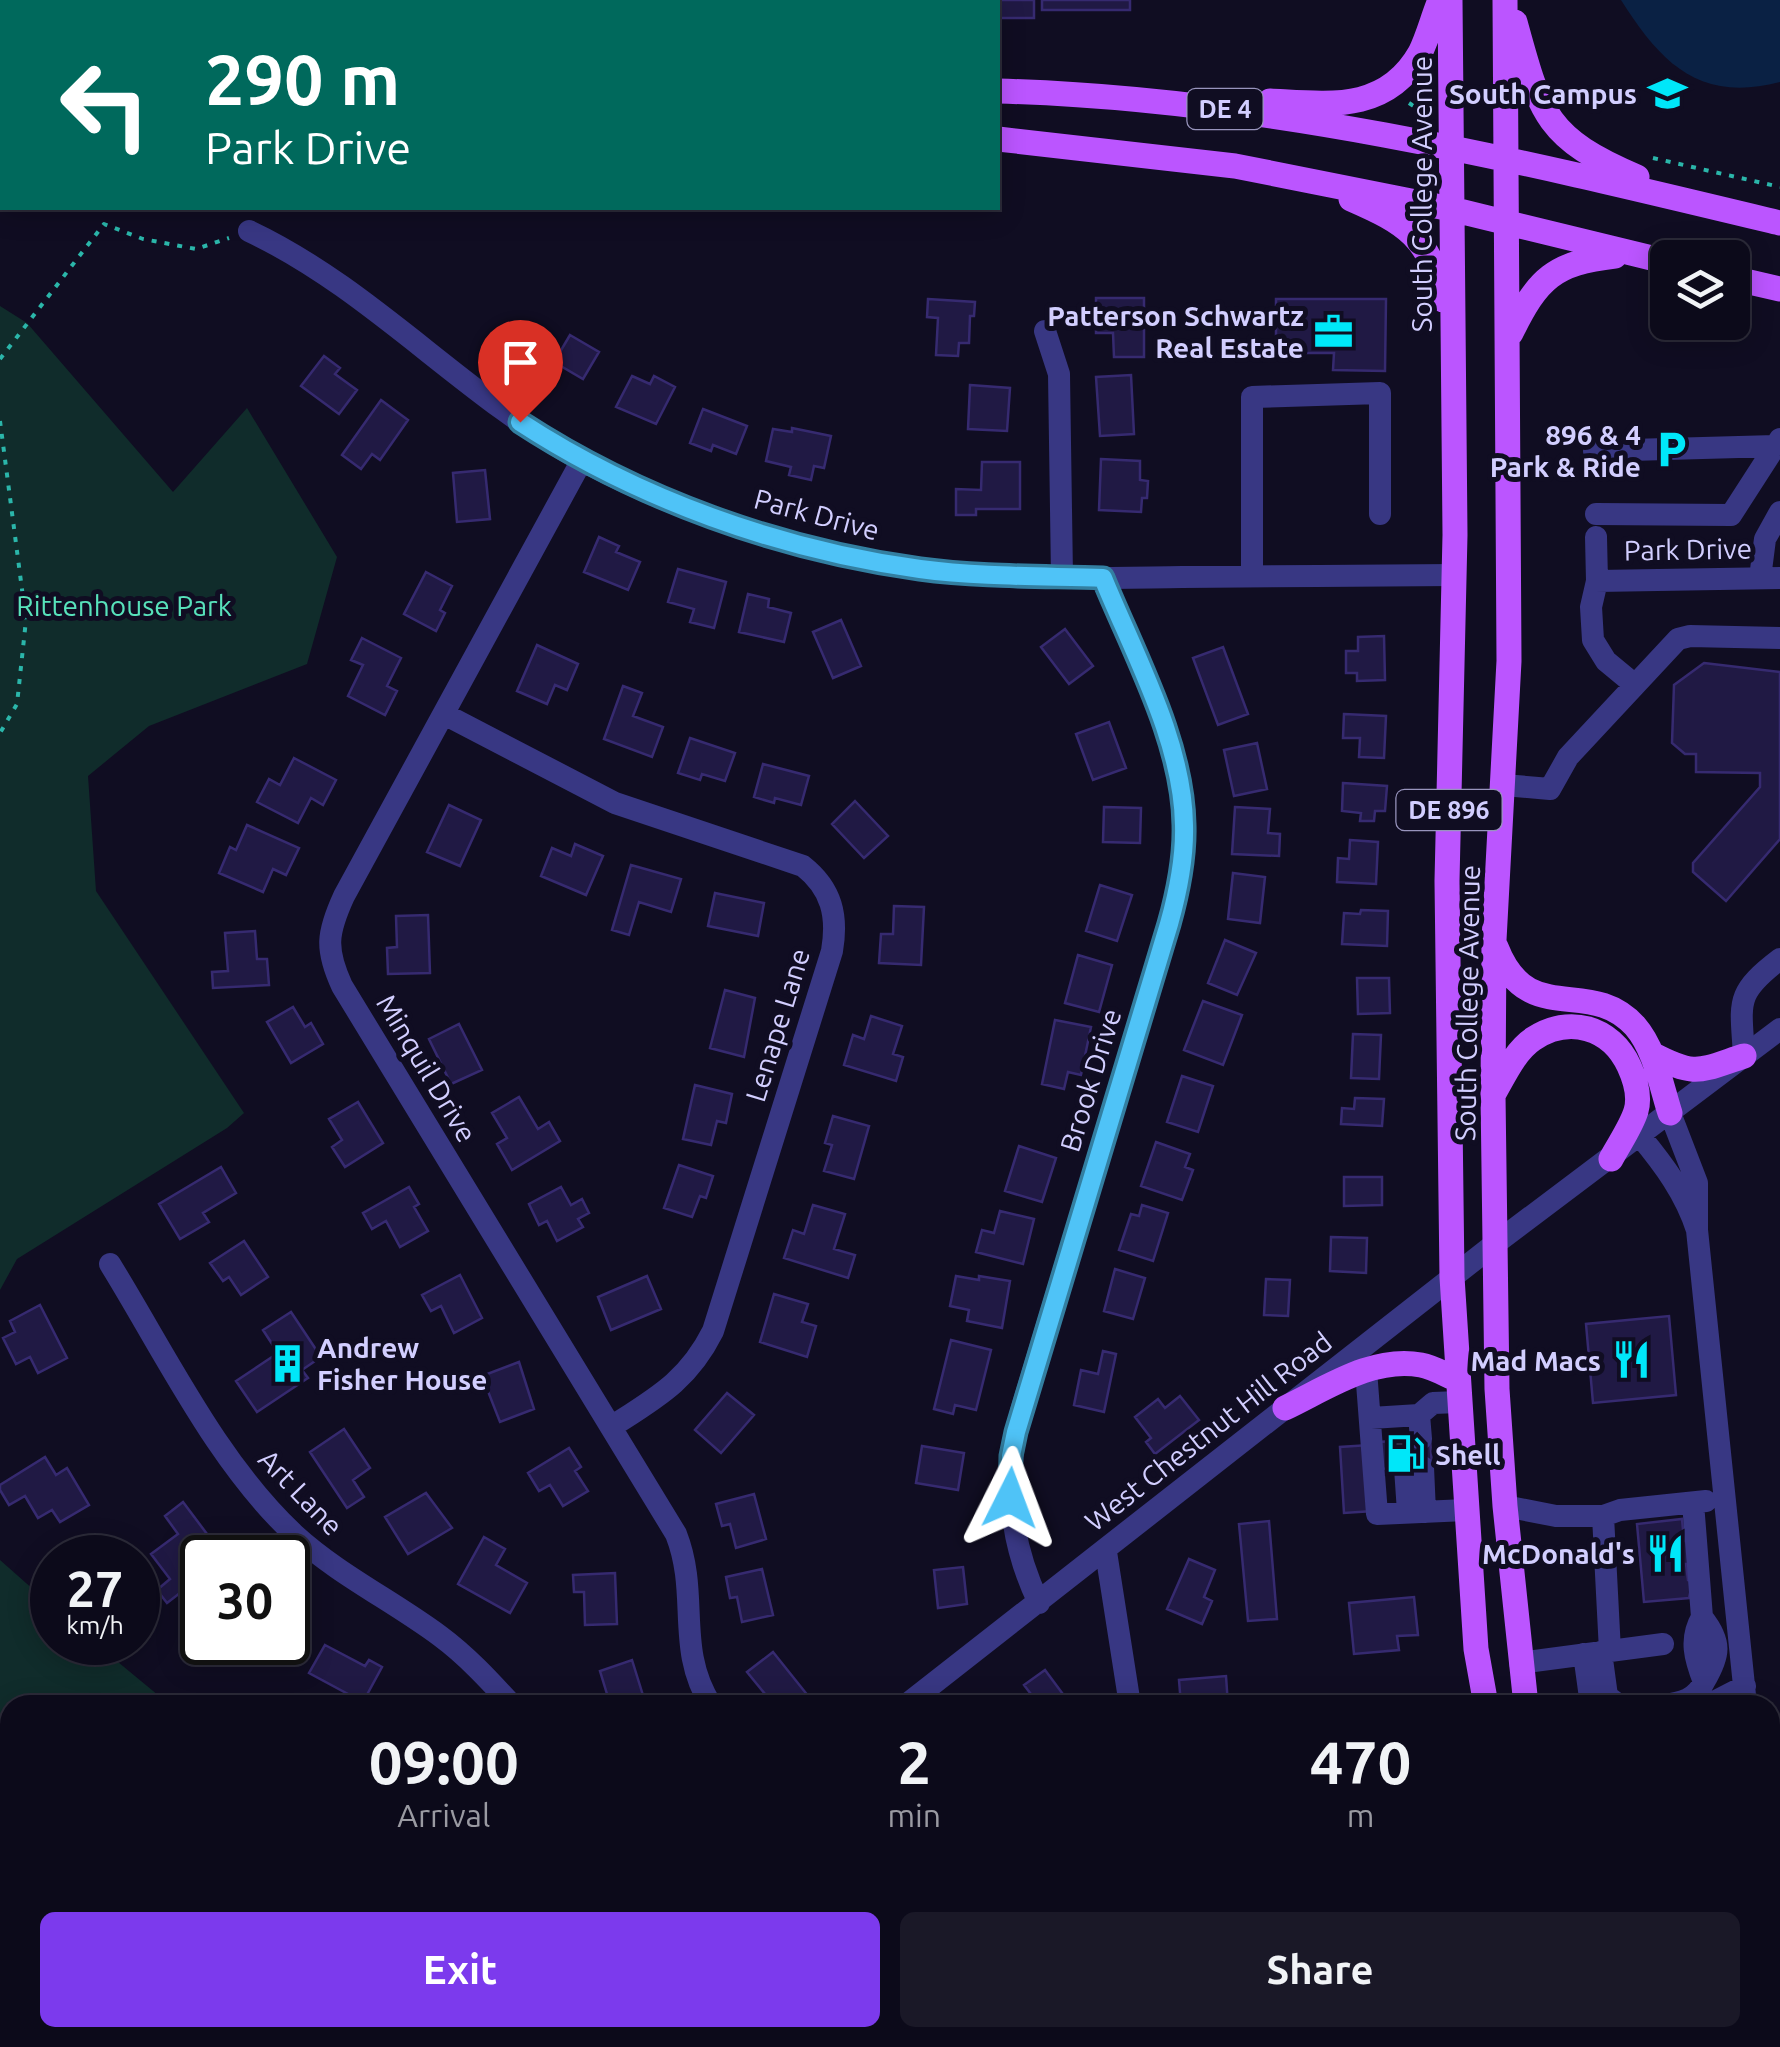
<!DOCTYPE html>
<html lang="en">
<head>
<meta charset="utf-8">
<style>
  :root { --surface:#0c0a1a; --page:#1a1827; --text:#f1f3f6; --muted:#9a9aa2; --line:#2c2b39; --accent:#7c3aed }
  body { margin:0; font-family:Ubuntu,sans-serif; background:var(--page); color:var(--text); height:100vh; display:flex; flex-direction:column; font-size:38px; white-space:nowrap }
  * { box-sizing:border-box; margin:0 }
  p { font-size:32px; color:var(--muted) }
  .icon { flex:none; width:55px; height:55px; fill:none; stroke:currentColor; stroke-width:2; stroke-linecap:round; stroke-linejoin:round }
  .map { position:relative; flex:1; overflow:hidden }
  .side { position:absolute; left:0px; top:1695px; width:1780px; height:352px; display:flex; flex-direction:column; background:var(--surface); border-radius:30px 30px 0 0; box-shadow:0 5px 25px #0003,0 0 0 2px var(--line) }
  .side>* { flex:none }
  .banner { position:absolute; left:0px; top:0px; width:1000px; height:210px; box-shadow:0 5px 25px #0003,0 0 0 2px var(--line); background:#00695c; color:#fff; overflow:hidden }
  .buttons { position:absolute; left:1650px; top:240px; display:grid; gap:20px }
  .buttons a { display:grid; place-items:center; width:100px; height:100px; border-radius:15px; background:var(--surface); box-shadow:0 5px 25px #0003,0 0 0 2px var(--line); font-size:50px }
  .speed { position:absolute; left:30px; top:1535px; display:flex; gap:20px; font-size:50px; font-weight:700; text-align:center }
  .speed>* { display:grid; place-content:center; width:130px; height:130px; border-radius:50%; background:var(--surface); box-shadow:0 5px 25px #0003,0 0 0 2px var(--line); line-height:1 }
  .speed small { font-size:25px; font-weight:400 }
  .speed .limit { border:5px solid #111; border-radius:15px; background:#fff; color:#111 }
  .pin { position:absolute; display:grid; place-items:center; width:85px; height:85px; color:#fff; margin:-102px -42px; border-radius:50% 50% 50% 0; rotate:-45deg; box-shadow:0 0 10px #0007 }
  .pin .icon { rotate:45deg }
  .me { position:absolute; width:110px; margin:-55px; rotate:3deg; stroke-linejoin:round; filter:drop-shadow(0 0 8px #0008) }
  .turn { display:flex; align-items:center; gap:35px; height:210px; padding:0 40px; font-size:45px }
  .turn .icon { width:130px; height:130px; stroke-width:2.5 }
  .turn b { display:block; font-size:70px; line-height:85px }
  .eta { display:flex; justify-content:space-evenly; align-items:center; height:170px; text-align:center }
  .eta b { font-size:60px; font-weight:700; line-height:70px }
  .cta { display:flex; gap:20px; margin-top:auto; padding:20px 40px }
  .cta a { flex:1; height:115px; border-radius:15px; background:var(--accent); color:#fff; font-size:40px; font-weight:700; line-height:115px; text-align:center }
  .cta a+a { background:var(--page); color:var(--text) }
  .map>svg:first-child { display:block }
</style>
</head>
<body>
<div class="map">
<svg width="1780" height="2047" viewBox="0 0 1780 2047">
  <rect width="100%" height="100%" fill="#100d22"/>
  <path fill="#102c2b" d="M0,306L27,323L173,492L247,408L337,557L307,664L149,726L88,776L96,891L244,1113L227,1128L17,1259L0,1290Z
    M0,1560L52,1606V1642L95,1643L170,1705H10V2038H338L318,2047H0Z"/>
  <path fill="#0a2144" d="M1621,0H1780V82C1699,103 1661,63 1621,0Z"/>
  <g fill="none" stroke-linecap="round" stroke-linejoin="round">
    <path stroke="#0a2144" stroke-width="40" d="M0,1743H10
      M563,2038L570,2047"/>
  </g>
  <path fill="#201944" stroke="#362a70" stroke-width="2.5" d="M871,0H1034V18H998V2Z
    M1042,0H1130V10H1042Z
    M1096,298H1144V357H1114L1113,333H1096Z
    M928,299L975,302L974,316H970L969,343H959L958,356L936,355L938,318L927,317Z
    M1276,299H1386L1385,371L1333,370L1334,353H1276Z
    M570,335L599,352L583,379L554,362Z
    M324,356L340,368L335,374L357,390L339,414L301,386Z
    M1131,375L1134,434L1100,436L1096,377Z
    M632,376L650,384L654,376L675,387L656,424L616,407Z
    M970,385L1010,388L1007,431L968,429Z
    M381,400L408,420L380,460L372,454L361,469L342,455Z
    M703,409L747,426L736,454L713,445L711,451L690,443Z
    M792,428L831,436L824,468L814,466L811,480L789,475L791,467L766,461L773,429L792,432Z
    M1101,459L1140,461V480L1148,481L1147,498H1142L1141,512L1099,510Z
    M982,462H1020V509H976V515H956V489L981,490Z
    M485,470L490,519L457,522L453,473Z
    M599,537L619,546L616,552L640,562L628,590L584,572Z
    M678,569L726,582L714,628L690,622L694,609L668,602Z
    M426,572L452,586L440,610L445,613L436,631L404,614Z
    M748,594L769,599L768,607L791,613L784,642L739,632Z
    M841,620L861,666L833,678L813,632Z
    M1065,629L1093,666L1069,684L1041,647Z
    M1384,636L1385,680L1357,681V673H1346V651H1358V637Z
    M362,638L401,658L387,686L397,691L385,715L348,696L363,665L351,660Z
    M537,645L578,664L567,690L555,685L547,704L517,691Z
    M1223,647L1248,714L1218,725L1193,658Z
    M1704,663L1780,672V839L1726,901L1693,872V863L1760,787V773L1696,772V754H1685L1672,743L1674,685Z
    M623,686L642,693L633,716L663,727L652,757L604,739Z
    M1344,714L1386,716L1384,758L1359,757L1360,738H1343Z
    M1109,722L1126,768L1093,780L1076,734Z
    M690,738L735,753L725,781L702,774L700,780L678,773Z
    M1257,743L1267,789L1234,796L1224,750Z
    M294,758L336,780L323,805L311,798L298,823L257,802L269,779L280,785Z
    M763,764L809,776L801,805L775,798L774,803L754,797Z
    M1343,783L1387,786L1385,811H1375L1374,821H1360L1361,813L1342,811Z
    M855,801L888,836L864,858L832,824Z
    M449,805L481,820L460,866L427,852Z
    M1104,807L1141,808L1140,843L1103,842Z
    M1235,807L1270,809L1268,833L1280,834L1279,856L1232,854Z
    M247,825L299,848L286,875L273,869L263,892L219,873L230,847L236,850Z
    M1350,840L1378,842L1376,884L1337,882L1338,858L1349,859Z
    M575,844L603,856L586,895L541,876L552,848L571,856Z
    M631,865L681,879L671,912L639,902L629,935L612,930Z
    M1233,873L1265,877L1260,923L1228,919Z
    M1100,885L1132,895L1117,941L1086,931Z
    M715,893L764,903L758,936L708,926Z
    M894,906L924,907L921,965L879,963L881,934H893Z
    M1361,910L1388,911L1387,946L1342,944L1344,913L1360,914Z
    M428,915L430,973L388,974L387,948L397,947L396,916Z
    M255,931L257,959H267L269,985L213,988L212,972L228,971L225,933Z
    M1225,940L1256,953L1237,995L1208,983Z
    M1078,955L1112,965L1099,1012L1065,1003Z
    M1357,978H1389L1390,1013L1358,1014Z
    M725,990L755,998L744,1057L710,1048Z
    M1203,1001L1242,1015L1223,1065L1184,1050Z
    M293,1007L305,1027L311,1023L323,1044L291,1063L267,1022Z
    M871,1016L902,1026L893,1054L903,1057L896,1081L844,1065L853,1035L864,1039Z
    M1055,1020L1091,1027L1081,1075L1068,1072L1064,1089L1042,1084Z
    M459,1024L482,1070L451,1084L429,1039Z
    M1353,1034L1381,1035L1379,1079L1351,1078Z
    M1182,1076L1213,1086L1198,1132L1167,1122Z
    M695,1085L732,1094L726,1123L717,1121L711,1145L683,1139Z
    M519,1097L538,1129L549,1122L560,1141L512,1170L497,1144L507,1138L492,1113Z
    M1355,1098L1384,1099L1382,1126L1341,1124L1342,1108L1354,1109Z
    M358,1102L383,1143L345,1167L332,1147L342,1140L329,1119Z
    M833,1116L869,1126L854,1179L824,1171L832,1145L825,1143Z
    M1156,1142L1190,1154L1185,1167L1193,1170L1182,1200L1141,1186Z
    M1019,1146L1056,1158L1042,1202L1005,1191Z
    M679,1165L713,1176L706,1198L700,1196L692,1217L664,1208Z
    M221,1167L236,1193L203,1213L209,1222L180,1239L159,1204Z
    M1344,1177H1382V1205L1344,1206Z
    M409,1187L419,1204L414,1207L428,1231L400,1247L386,1221L372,1229L363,1213Z
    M561,1187L571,1205L582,1199L589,1213L578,1219L583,1227L557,1241L547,1221L539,1225L529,1204Z
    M813,1205L845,1214L834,1249L855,1255L848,1278L784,1258L793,1230L804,1234Z
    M1142,1205L1168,1213L1153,1261L1119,1250L1131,1214L1139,1216Z
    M1000,1211L1034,1219L1023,1264L976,1252L982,1230L994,1233Z
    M1331,1237L1367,1238L1366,1273L1330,1271Z
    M244,1241L268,1277L241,1295L229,1277L223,1281L210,1263Z
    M1115,1269L1145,1278L1133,1319L1104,1311Z
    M460,1275L482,1318L454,1333L441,1306L431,1311L422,1295Z
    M647,1276L661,1309L611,1330L598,1297Z
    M956,1276L979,1280V1276L1010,1281L1002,1328L967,1321L969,1310L950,1306Z
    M1266,1279L1290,1280L1288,1316L1264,1315Z
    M774,1294L808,1304L802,1322L816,1326L807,1357L760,1342Z
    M40,1305L67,1358L38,1373L30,1357L16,1364L3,1338L15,1332L10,1321Z
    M291,1312L321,1357L302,1370L308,1378L257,1412L236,1381L278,1353L263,1330Z
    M1669,1316L1676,1395L1593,1403L1586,1324Z
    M951,1340L991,1350L976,1410L955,1405L953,1414L934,1409Z
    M1103,1351L1116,1354L1104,1412L1074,1405L1081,1370L1098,1374Z
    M519,1362L534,1409L500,1422L482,1376Z
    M727,1393L754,1415L721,1453L695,1430Z
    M1180,1396L1199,1420L1155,1454L1146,1442L1151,1438L1135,1417L1158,1399L1165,1408Z
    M344,1429L370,1468L353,1480L364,1497L347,1508L310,1452Z
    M1430,1439L1432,1466L1380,1469L1378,1442Z
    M1369,1445L1373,1511L1344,1513L1340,1447Z
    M922,1446L964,1453L958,1490L916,1483Z
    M569,1448L581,1467L575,1471L588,1491L563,1506L550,1485L539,1491L528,1473Z
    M45,1457L56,1475L67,1468L89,1505L60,1522L52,1510L38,1518L25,1496L9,1505L0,1490V1485Z
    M426,1493L452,1528L408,1554L385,1517Z
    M754,1494L766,1539L736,1548L730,1524L722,1526L716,1504Z
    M183,1502L225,1558H202V1576L167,1603L157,1590L170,1579L151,1554L178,1534L165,1516Z
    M1682,1519L1684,1541H1689L1692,1564H1686L1688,1580H1693L1689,1598L1644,1602L1637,1524Z
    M1269,1521L1277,1619L1248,1621L1239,1524Z
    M484,1537L505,1549L496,1565L527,1583L510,1613L458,1584Z
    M1189,1559L1215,1570L1204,1597L1212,1601L1202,1624L1167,1609Z
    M963,1567L967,1604L938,1608L934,1570Z
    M762,1569L773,1615L742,1622L737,1597L730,1598L726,1577Z
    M615,1573L617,1624L585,1625L584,1592H574L573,1575Z
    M1414,1597L1418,1635L1397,1636L1399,1650L1354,1654L1349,1603Z
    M288,1620L304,1635L285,1656L269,1642H288Z
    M325,1645L365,1666L369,1660L382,1667L363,1702L309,1673Z
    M773,1652L813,1702L809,1705H774L747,1672Z
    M632,1660L646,1705H597L595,1698L607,1694L600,1671Z
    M1045,1670L1071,1705H1032L1037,1702L1024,1685Z
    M1226,1676L1228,1705H1181L1179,1680Z
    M736,2038H798L806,2047H744Z
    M1196,2038H1241L1237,2047H1218Z
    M1260,2038H1315L1314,2047H1259Z
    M1336,2038H1385L1387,2047H1338Z"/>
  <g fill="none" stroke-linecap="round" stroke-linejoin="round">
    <path stroke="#2d2a43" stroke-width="22" stroke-dasharray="22 11" stroke-linecap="butt" d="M1402,1440L1405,1468"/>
    <path stroke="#2bb6aa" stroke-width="4" stroke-dasharray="5 8" stroke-linecap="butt" d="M1409,103L1426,114
      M1653,158L1780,187
      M0,359L104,224L143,239L196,249L229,238
      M0,421L26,620L17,704L0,733"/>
    <path stroke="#383783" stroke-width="22" d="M31,2V0
      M249,231C370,288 462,394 579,459C682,515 801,551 917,569C1004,581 1094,578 1182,577C1273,576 1364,576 1455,575
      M1045,331L1059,374L1062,577
      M1594,451L1775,446
      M582,460L344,896C327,933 325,949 342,986L676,1534C700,1595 675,1648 711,1705
      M1596,514L1731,515L1780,439
      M1596,537L1597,581L1591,607L1593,640L1606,661L1635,685
      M1252,576V397L1380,393V514
      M1760,578L1765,539L1780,512
      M1597,581L1780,578
      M444,714L615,803L803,866C832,889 838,916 832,951L713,1331C688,1381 656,1398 611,1427
      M1504,785L1550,789L1568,757L1678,639L1690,636L1780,638
      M1744,1056C1741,1002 1734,994 1780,959
      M1640,1136C1664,1165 1685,1193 1697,1230V1183L1670,1113
      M1697,1230L1746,1705
      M110,1264C165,1353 218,1464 295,1535C339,1575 393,1601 440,1636C467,1656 489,1680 512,1705
      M1366,1370L1377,1514L1466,1510
      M1419,1415L1433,1403L1459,1402
      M1371,1418L1419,1415L1421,1439
      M1423,1467L1425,1512
      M1405,1468L1408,1512
      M1505,1506L1556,1516H1603L1620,1510L1706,1501
      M1603,1516L1610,1651
      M1106,1552L1130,1705
      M1039,1603C1009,1541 1003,1478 1021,1411L1169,924C1178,892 1185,859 1184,825C1183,743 1134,654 1103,578
      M1702,1617C1722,1642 1720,1655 1704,1682
      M1601,1652L1607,1696L1619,1705
      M1584,1654L1591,1705
      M1520,1663L1663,1644
      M906,1705L1496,1243L1780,1029
      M1663,1705C1682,1703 1696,1699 1704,1682C1695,1659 1689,1639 1702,1617L1693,1503
      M1708,1705L1745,1686
      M1770,1887L1780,1928
      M851,2038L855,2047
      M405,2047L423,2038
      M898,2047L902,2038"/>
    <path stroke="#b5f" stroke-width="25" d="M52,0L53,2
      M1450,0L1455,535L1447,881L1452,1277L1476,1649L1486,1705
      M1505,0L1509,661L1494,940L1493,1095L1497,1389L1505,1506L1526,1705
      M1515,22C1540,113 1545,138 1637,177
      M0,67H2
      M998,91C1264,98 1522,161 1780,223
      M1270,101C1328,104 1386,113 1420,53C1428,37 1433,17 1440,0
      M0,112H2
      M998,139L1235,166L1451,209L1668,262
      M1351,199C1406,223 1430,237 1443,300
      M1732,278L1780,289
      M1511,333C1538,278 1554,263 1615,256
      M1496,947C1528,1030 1589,975 1635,1026C1655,1049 1661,1085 1670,1113
      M1652,1054C1696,1077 1698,1071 1744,1056
      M1493,1095C1504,1076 1515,1051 1533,1039C1569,1015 1611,1027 1629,1066C1635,1079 1640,1097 1636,1111C1631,1127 1619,1144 1611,1159
      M1285,1408C1327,1388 1373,1356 1421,1365C1433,1367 1446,1375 1458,1380
      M1550,2038L1553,2047
      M1583,2038L1586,2047"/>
  </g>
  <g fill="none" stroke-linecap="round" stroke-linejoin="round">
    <defs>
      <path id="route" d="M520,422C638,499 780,550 920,569C980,577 1042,576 1103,578C1134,654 1183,742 1184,825C1185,859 1178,892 1169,924L1016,1432L1011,1456L1010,1498"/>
    </defs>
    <use href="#route" stroke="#337fa1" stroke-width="25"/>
    <use href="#route" stroke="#4fc3f7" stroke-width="18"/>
  </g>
  <defs>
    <symbol id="university-bare" viewBox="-9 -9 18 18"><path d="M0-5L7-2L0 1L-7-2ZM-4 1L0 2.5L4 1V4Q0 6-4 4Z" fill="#00e7f9" stroke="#100d22" stroke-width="2.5" paint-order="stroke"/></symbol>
    <symbol id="office-bare" viewBox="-9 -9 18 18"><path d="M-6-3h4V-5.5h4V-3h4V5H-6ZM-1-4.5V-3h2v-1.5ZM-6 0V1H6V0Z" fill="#00e7f9" stroke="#100d22" stroke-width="2.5" paint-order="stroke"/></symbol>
    <symbol id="parking-bare" viewBox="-9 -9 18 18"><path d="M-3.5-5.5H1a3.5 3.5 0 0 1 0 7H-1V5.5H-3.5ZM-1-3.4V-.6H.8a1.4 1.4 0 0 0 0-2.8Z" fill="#00e7f9" stroke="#100d22" stroke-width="2.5" paint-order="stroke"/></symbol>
    <symbol id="restaurant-bare" viewBox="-9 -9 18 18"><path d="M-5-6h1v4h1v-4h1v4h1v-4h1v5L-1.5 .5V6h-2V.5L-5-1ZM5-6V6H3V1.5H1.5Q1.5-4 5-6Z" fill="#00e7f9" stroke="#100d22" stroke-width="2.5" paint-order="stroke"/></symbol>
    <symbol id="building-bare" viewBox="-9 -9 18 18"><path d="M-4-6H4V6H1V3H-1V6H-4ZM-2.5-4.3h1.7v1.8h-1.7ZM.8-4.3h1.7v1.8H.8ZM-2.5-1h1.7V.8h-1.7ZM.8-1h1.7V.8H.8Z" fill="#00e7f9" stroke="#100d22" stroke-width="2.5" paint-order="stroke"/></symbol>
    <symbol id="fuel-bare" viewBox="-9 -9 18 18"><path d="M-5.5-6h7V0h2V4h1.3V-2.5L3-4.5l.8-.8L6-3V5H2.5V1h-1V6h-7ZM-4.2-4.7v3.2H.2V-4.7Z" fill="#00e7f9" stroke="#100d22" stroke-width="2.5" paint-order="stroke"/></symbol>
  </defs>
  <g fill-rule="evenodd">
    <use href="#university-bare" x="1640" y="66" width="55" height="55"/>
    <use href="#office-bare" x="1306" y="304" width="55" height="55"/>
    <use href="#parking-bare" x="1644" y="422" width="55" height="55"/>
    <use href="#restaurant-bare" x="1604" y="1332" width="55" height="55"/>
    <use href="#building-bare" x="260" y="1336" width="55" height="55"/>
    <use href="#fuel-bare" x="1378" y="1426" width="55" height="55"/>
    <use href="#restaurant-bare" x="1638" y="1526" width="55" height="55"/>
  </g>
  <g text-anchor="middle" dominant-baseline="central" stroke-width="10" stroke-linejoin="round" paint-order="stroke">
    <g fill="#100d22" stroke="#9894bd" stroke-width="2.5">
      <rect x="1187.5" y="89" width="75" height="40" rx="8"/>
      <rect x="1396.5" y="790" width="105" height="40" rx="8"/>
    </g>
    <g font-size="25" font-weight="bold" fill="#d2ceff">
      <text x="1225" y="109">DE 4</text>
      <text x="1449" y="810">DE 896</text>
    </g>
    <g font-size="28" font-weight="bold" fill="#d2ceff" stroke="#100d22" text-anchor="end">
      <text x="1637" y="93">South Campus</text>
      <text x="1304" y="315">Patterson Schwartz<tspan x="1304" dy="32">Real Estate</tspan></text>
      <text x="1641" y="434">896 &amp; 4<tspan x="1641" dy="32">Park &amp; Ride</tspan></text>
      <text x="317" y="1347" text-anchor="start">Andrew<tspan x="317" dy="32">Fisher House</tspan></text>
      <text x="1601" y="1360">Mad Macs</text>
      <text x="1435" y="1454" text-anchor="start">Shell</text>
      <text x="1635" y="1553">McDonald's</text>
    </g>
    <g font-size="28" fill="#d2ceff" stroke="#100d22">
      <text transform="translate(1421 194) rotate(-90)">South College Avenue</text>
      <text transform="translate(817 514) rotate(15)">Park Drive</text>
      <text transform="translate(1688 549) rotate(-1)">Park Drive</text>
      <text transform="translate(1467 1003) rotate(-89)">South College Avenue</text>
      <text transform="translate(777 1025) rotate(-73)">Lenape Lane</text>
      <text transform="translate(427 1068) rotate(59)">Minquil Drive</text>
      <text transform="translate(1090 1080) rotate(-73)">Brook Drive</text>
      <text transform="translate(1208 1431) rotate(-38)">West Chestnut Hill Road</text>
      <text transform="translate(301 1492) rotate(46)">Art Lane</text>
    </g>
    <g font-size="28" fill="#58e2bb" stroke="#100d22">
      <text x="124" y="605">Rittenhouse Park</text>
    </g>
  </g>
</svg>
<div class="buttons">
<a><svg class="icon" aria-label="layers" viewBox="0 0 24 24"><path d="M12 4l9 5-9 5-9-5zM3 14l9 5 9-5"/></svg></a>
</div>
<div class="speed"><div>27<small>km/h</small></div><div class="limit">30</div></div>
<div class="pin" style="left:520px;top:422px;background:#d93025"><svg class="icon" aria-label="arrive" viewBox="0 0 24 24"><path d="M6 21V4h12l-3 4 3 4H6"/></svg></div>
<svg class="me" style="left:1010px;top:1498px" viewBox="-20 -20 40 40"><path d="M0-17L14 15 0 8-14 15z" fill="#4fc3f7" stroke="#fff" stroke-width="4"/></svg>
<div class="banner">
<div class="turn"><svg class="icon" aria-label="left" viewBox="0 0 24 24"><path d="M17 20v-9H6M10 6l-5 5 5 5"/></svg><div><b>290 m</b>Park Drive</div></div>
</div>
<section class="side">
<div class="eta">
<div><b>09:00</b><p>Arrival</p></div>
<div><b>2</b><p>min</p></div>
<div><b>470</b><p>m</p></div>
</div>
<div class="cta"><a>Exit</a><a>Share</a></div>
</section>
</div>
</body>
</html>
